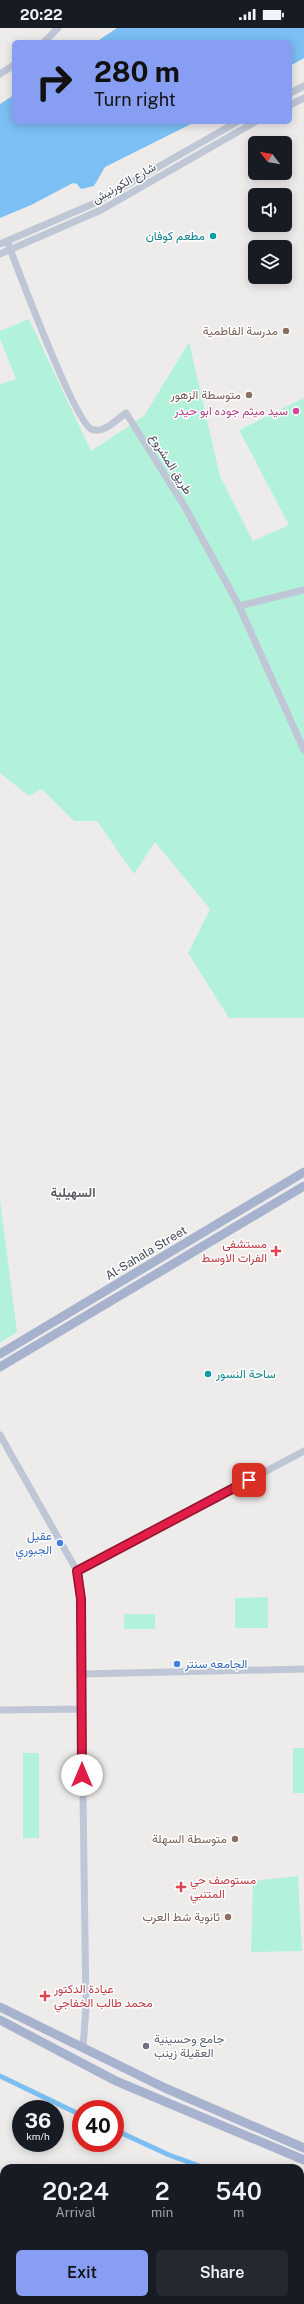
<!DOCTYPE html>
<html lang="en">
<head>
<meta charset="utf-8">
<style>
  :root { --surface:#171b24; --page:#242831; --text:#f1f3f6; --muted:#9ea1a6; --accent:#889ef2 }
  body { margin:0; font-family:"Public Sans",Vazirmatn,sans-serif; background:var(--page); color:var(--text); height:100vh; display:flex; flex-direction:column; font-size:15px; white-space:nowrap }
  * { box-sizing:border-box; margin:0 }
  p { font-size:13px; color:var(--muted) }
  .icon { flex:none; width:22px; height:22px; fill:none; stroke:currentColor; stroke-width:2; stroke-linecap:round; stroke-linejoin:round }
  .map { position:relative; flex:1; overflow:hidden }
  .sheet { position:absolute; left:0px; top:2136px; width:304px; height:140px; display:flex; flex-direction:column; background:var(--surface); border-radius:12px 12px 0 0; box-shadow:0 2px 10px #0003 }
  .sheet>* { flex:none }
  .hud { position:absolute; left:12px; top:12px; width:280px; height:84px; border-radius:6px; box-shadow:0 2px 10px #0003; background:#889ef2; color:#111; overflow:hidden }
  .needle { width:26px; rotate:301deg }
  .buttons { position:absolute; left:248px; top:108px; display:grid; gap:8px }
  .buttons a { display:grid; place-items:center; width:44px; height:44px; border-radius:6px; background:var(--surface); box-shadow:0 2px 10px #0003; font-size:20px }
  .speed { position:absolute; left:12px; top:2072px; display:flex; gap:8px; font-size:20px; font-weight:700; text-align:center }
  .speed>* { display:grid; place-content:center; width:52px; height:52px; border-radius:50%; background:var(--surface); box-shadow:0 2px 10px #0003; line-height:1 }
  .speed small { font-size:10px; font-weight:400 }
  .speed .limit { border:6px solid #d22; background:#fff; color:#111 }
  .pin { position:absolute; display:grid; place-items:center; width:34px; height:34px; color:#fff; margin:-17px; border-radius:8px; box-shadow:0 2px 6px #0006 }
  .me { position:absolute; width:44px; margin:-22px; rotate:0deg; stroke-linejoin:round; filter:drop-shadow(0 0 3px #0008) }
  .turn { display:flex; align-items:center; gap:14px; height:84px; padding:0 16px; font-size:18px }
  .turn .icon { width:52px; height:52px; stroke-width:2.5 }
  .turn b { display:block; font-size:28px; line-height:34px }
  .eta { display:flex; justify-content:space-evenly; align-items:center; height:68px; text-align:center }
  .eta b { font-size:24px; font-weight:600; line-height:28px }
  .cta { display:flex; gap:8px; margin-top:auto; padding:8px 16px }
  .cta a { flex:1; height:46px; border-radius:6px; background:var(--accent); color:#111; font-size:16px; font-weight:600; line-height:46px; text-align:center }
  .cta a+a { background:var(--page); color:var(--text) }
  .status { display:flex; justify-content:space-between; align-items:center; height:28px; padding:0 20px; background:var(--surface); direction:ltr }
  .status svg { height:11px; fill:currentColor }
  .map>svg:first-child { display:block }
</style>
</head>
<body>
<div class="status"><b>20:22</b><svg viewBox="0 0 49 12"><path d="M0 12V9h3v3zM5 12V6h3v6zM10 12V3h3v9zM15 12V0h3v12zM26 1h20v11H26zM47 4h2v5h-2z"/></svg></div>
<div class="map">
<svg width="304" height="2276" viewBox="0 0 304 2276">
  <rect width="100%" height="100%" fill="#eeeceb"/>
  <path fill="#b3f2da" d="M29,291L91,423L144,388L189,314L220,448L253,513L289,497L239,402L304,370V990H229L188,925L210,881L155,814L134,846L97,793H74L42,761L29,768L0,745V356L16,351L0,311V303Z
    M0,1172L17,1304L0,1315Z
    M268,1569V1600H235V1570Z
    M124,1586H155V1601H124Z
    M293,1720H304V1765H293Z
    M23,1725H39V1810H23Z
    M298,1848L302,1923L251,1924L253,1853Z"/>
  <path fill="#7bbff4" d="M117,0H304V30L290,38V14H96Z
    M14,67V94H195L105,139L94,158L81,161L77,156L73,155L31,177L0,190V76Z"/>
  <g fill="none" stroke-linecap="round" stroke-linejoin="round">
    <path stroke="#7bbff4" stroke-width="5" d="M0,2048L81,2087
      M115,2102L169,2127L205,2140
      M300,2174L304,2175"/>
    <path stroke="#bfc6d5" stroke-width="7" d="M44,14L58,0
      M0,46L14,37
      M290,65L304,58
      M290,77L304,70
      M7,213C17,239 74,392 91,401C103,407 117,391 126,385L185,479L239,578L304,722
      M0,216L95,175L237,94
      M0,226L101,182L255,94
      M239,578L304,562
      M0,1407L77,1543L80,1555L86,1980L83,2020
      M77,1543L304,1423
      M82,1646L304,1641
      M0,1682L81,1681"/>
    <path stroke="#a7b2ce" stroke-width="9" d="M0,1326L304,1144
      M0,1339L304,1158
      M0,1979L165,2060L304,2120
      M0,1992L116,2053L304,2132"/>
  </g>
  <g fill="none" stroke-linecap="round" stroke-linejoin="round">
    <defs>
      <path id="route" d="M82,1747L81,1571L77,1543L249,1452"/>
    </defs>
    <use href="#route" stroke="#92132f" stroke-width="10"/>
    <use href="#route" stroke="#e11d48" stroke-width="7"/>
  </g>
  <g fill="#0f9aa8" stroke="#fff" stroke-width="1.5">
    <circle cx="213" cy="208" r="4"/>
    <circle cx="208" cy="1346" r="4"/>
  </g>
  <g fill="#8d6e63" stroke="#fff" stroke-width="1.5">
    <circle cx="286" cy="303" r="4"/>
    <circle cx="249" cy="367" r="4"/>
    <circle cx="235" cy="1811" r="4"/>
    <circle cx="228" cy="1889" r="4"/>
  </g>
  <circle fill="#d1479c" stroke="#fff" stroke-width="1.5" cx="296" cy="383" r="4"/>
  <g fill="#e0444e" stroke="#fff" stroke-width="1.5">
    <path d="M274 1217h4v4h4v4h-4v4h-4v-4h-4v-4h4z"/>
    <path d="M179 1853h4v4h4v4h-4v4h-4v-4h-4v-4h4z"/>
    <path d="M43 1962h4v4h4v4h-4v4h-4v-4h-4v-4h4z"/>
  </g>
  <g fill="#3f7fe0" stroke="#fff" stroke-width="1.5">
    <circle cx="60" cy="1515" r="4"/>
    <circle cx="177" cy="1636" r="4"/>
  </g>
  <circle fill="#6b7280" stroke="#fff" stroke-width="1.5" cx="146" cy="2018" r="4"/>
  <g text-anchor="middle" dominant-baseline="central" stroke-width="3" stroke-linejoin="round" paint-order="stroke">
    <g font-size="12" fill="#42495a" stroke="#fff">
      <text transform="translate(124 155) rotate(-29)">شارع الكورنيش</text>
      <text transform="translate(171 436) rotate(58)">طريق المشروع</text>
      <text transform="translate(146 1225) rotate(-31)">Al-Sahala Street</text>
    </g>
    <g font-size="12" fill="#0d838f" stroke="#fff" text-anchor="end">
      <text x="205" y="208">مطعم كوفان</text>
      <text x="216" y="1346" text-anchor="start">ساحة النسور</text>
    </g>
    <g font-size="12" fill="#785e54" stroke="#fff" text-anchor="end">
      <text x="278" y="303">مدرسة الفاطمية</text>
      <text x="241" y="367">متوسطة الزهور</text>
      <text x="227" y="1811">متوسطة السهلة</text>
      <text x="220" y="1889">ثانوية شط العرب</text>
    </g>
    <g font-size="12" fill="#b23c85" stroke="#fff" text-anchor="end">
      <text x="288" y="383">سيد ميثم جوده ابو حيدر</text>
    </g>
    <g font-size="12" fill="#be3a42" stroke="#fff" text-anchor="start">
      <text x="267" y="1216" text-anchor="end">مستشفى<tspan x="267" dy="14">الفرات الاوسط</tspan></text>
      <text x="190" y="1852">مستوصف حي<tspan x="190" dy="14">المتنبي</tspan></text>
      <text x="54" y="1961">عيادة الدكتور<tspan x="54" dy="14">محمد طالب الخفاجي</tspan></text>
    </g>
    <g font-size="12" fill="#366cbe" stroke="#fff" text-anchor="end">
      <text x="52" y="1508">عقيل<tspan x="52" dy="14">الجبوري</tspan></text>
      <text x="185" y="1636" text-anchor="start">الجامعه سنتر</text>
    </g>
    <g font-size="12" fill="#5b616d" stroke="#fff" text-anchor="start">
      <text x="154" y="2011">جامع وحسينية<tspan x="154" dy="14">العقيلة زينب</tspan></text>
    </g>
    <g font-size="13" font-weight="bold" fill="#575961" stroke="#fff">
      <text x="73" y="1164">السهيلية</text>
    </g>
  </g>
</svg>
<div class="buttons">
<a><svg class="needle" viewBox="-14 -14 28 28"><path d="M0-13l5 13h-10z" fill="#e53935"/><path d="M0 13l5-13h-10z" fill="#9ea1a6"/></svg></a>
<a><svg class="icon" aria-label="sound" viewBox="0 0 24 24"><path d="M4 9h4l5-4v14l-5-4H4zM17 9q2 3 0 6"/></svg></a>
<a><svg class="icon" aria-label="layers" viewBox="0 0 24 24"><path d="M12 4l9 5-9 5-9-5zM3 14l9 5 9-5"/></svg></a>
</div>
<div class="speed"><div>36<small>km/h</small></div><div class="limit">40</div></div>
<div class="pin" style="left:249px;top:1452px;background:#d93025"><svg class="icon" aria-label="arrive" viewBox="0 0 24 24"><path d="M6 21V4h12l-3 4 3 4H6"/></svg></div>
<svg class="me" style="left:82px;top:1747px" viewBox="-20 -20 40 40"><circle r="19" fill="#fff"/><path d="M0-13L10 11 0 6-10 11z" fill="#e11d48"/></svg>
<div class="hud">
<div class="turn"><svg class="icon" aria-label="right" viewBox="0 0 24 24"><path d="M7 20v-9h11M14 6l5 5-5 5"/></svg><div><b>280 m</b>Turn right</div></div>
</div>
<section class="sheet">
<div class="eta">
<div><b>20:24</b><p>Arrival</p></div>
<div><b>2</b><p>min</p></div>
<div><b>540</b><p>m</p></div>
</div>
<div class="cta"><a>Exit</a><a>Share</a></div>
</section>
</div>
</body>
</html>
